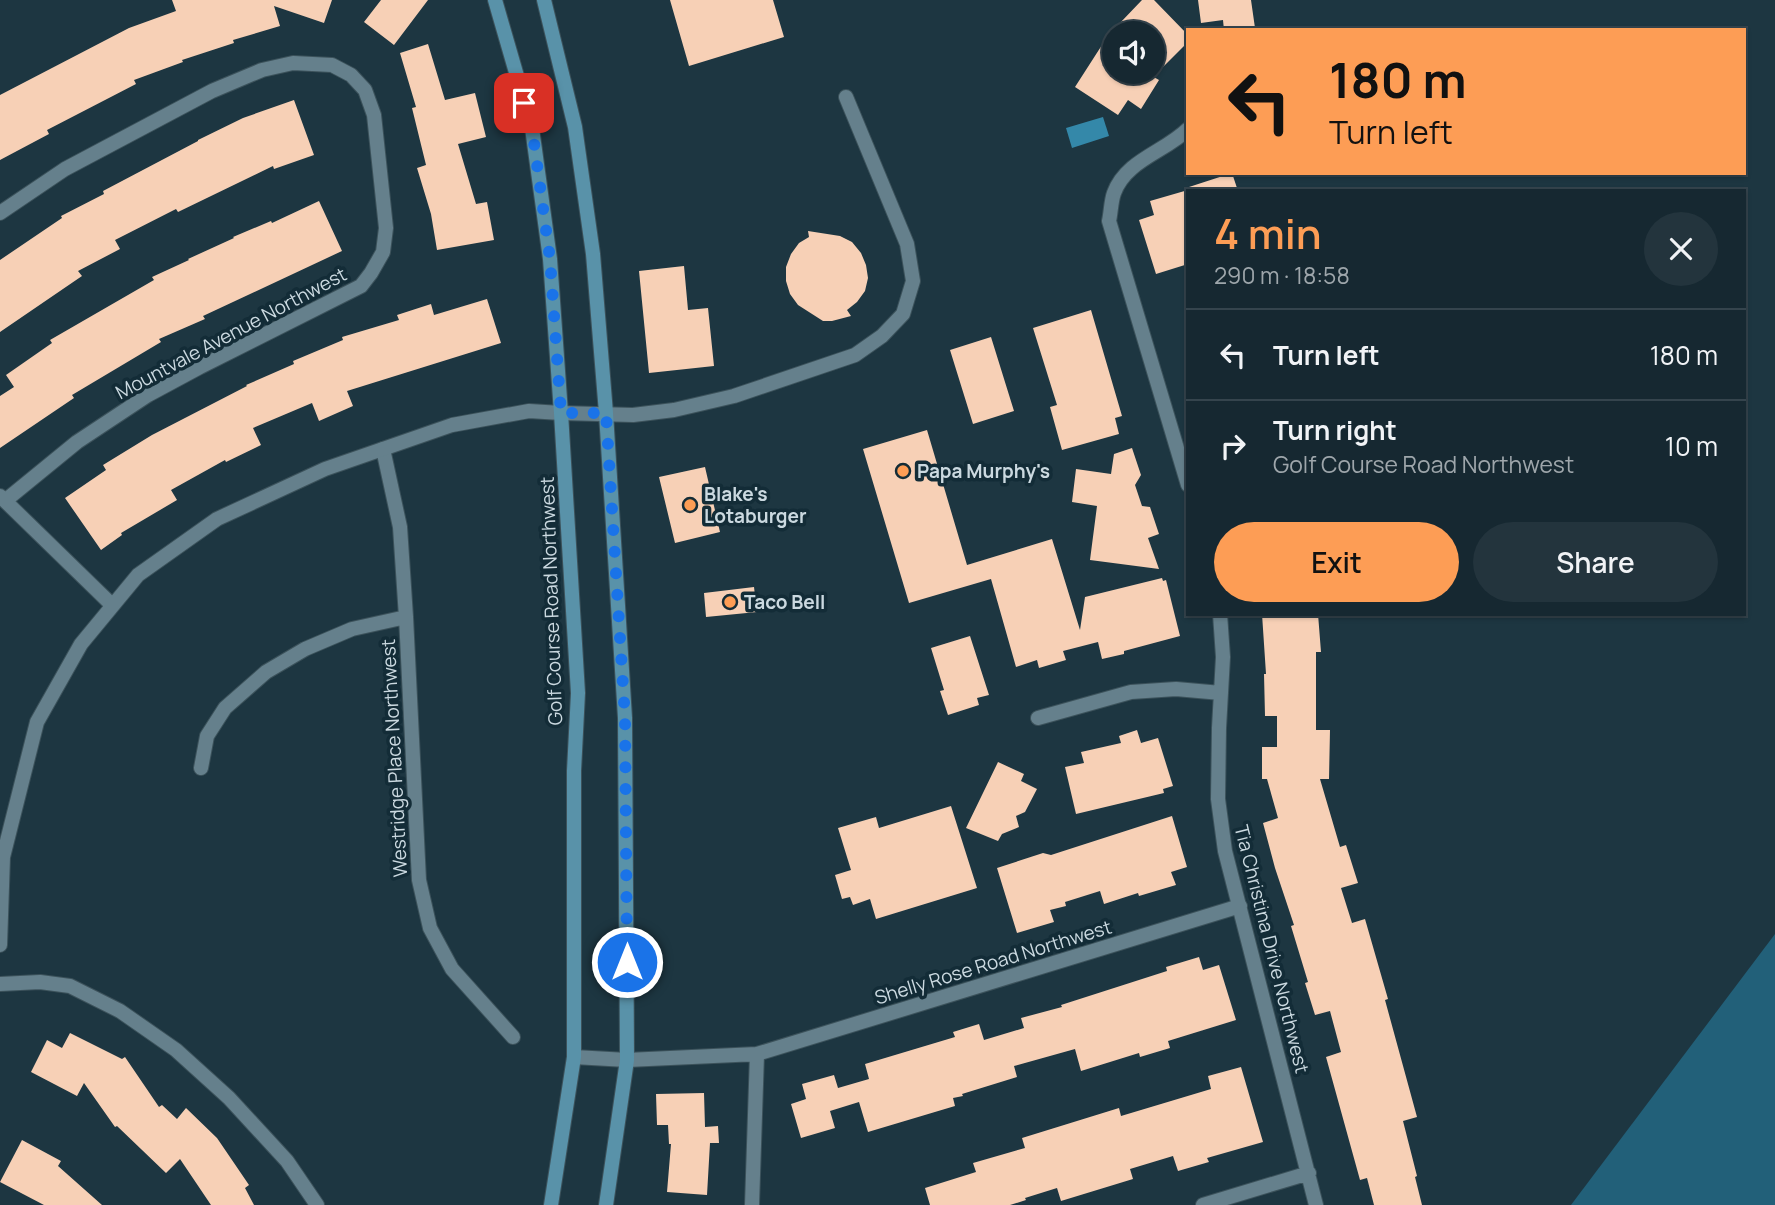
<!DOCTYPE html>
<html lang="en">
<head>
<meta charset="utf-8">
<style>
  :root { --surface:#162831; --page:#23343d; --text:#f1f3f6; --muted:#9ea6ab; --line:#35444d; --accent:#fd9d55 }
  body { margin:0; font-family:Manrope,sans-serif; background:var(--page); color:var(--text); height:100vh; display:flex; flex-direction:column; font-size:26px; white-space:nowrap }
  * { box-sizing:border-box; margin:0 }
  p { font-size:23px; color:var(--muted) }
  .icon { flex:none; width:38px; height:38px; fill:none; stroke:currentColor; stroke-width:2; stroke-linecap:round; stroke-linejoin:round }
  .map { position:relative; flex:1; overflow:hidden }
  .drawer { position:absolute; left:1186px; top:189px; width:560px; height:427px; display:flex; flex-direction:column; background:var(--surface); border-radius:0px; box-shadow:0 2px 5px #0004,0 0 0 2px var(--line) }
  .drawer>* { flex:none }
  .guide { position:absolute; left:1186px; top:28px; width:560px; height:147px; border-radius:0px; box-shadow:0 2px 5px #0004,0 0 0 2px var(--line); background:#fd9d55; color:#111; overflow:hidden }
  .fabs { position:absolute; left:1102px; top:21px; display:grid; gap:14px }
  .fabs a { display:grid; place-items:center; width:63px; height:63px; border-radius:50%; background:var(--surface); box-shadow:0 2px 5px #0004,0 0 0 2px var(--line); font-size:35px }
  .pin { position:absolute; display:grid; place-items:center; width:60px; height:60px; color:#fff; margin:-30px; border-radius:14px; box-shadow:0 4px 10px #0006 }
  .me { position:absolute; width:77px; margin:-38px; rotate:0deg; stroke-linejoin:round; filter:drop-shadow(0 0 5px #0008) }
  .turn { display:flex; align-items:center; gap:24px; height:147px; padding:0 28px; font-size:32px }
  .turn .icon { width:91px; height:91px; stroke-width:2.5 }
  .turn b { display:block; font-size:49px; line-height:60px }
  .round { display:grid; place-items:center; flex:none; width:74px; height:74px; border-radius:37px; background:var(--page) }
  .overview { display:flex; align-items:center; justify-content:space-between; height:119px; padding:0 28px }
  h1 { font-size:42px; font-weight:600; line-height:52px; color:var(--accent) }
  .primary-button { display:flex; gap:14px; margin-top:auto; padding:14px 28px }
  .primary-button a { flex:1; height:80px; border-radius:42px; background:var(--accent); color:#111; font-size:28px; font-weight:600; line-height:80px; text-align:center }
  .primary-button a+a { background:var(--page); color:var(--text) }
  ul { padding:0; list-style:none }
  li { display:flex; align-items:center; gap:21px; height:91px; padding:0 28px; border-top:2px solid var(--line) }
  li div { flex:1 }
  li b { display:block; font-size:26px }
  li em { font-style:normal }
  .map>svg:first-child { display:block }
</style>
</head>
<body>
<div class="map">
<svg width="1775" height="1205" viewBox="0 0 1775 1205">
  <rect width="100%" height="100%" fill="#1d3641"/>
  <path fill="#226079" d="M1775,934V1205H1571Z"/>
  <path fill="#3488a9" d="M1103,117L1109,136L1072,148L1066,128Z"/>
  <path fill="#f7d0b6" d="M172,0H332L324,23L274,6L280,26L233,40L234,43L182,60L183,62L134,80L136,84L47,130L49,134L0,160V95L129,28L176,11Z
    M381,0H428L394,45L364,22Z
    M670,0H773L784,37L689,66Z
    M1142,0H1154L1188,35V42L1163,67L1153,57V33H1130L1120,23Z
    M1198,0H1251L1255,28L1224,30L1223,20L1201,23Z
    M428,44L445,100L475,93L486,137L458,144L476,204L487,202L494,240L437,250L431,214L417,168L426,165L412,108L416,107L400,53Z
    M1102,45L1115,53V72H1145L1159,80L1141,109L1128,100L1118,115L1075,87Z
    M294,100L314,155L274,169L273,166L178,212L176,209L115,240L120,249L78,271L82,276L0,332V260L62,218L61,216L104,194L103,191L198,141V140L243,118Z
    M1232,173L1238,191H1189V187Z
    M1188,190V264L1156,274L1139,220L1154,215L1150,201Z
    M319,201L342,251L203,316L205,319L159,339L161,342L72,395L74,398L0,448V396L14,387L6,375L52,343L50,340L154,280L152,277L189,260L188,259L234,238L233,237L271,221L272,223Z
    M808,231L840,236L852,242L861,253L866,265L868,278L865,291L857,302L847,310L851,316L832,321H823L798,305L790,294L786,281V267L791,254L799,243L809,237Z
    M684,266L688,310L708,308L714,366L649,373L639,271Z
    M487,299L501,343L347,391L353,406L319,421L312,403L253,428L261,445L226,462L225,460L171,490L177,500L121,533L122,535L101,550L65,498L106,470L103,465L152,435L247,386L246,385L294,364L293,361L343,340L342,337L399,320L397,315L431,304L434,315Z
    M1091,310L1122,416L1115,418L1119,434L1062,450L1050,407L1057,405L1033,328Z
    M991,337L1014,411L973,424L950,350Z
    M927,430L967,565L1052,539L1080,630L1085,597L1162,578L1163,581L1166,580L1180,636L1124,651V654L1102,659L1098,642L1063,651L1066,660L1039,668L1037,660L1016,667L991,579L909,603L863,449Z
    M1132,448L1141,475L1135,485L1142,506L1150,507L1159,534L1148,538L1159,569L1090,560L1097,506L1072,502L1076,469L1111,474L1114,454Z
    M705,467L720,532L675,543L659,477Z
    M754,587L757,612L706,617L704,593Z
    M1262,614H1318L1321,652H1316V730H1330L1329,779H1320L1340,847L1346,845L1358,883L1341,888L1352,923L1365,919L1388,999L1385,1000L1417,1117L1403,1121L1417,1176L1415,1177L1422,1205H1374L1367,1178L1360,1180L1326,1057L1341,1052L1330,1011L1315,1015L1305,983L1308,982L1291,926L1294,925L1275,868L1263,823L1278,818L1267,779H1262V747H1277V716H1265L1264,674H1266Z
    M970,636L989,695L977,698L979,705L948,715L940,691L944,690L931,648Z
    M1137,730L1141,743L1158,738L1173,786L1163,789L1164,793L1076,814L1065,767L1084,763L1081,752L1121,743L1119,736Z
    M998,762L1024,774L1021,781L1037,789L1025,812L1016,816L1019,827L1002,834L998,841L966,828Z
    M951,806L977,888L876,919L870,899L853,905L850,897L842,899L835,875L851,870L838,828L876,817L879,828Z
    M1172,816L1187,867L1171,872L1176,885L1139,896L1138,893L1104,904L1100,891L1065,902L1066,906L1050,910L1054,922L1017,933L997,868L1043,853L1051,855Z
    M1199,957L1203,970L1219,965L1236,1020L1168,1041L1170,1048L1140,1057L1139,1053L1081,1071L1075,1049L1014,1066L1017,1077L962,1094L963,1096L953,1098L955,1106L868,1132L859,1102L830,1111L835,1128L801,1138L791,1104L806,1099L802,1084L834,1075L838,1088L869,1079L865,1064L955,1037L953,1032L979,1024L984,1040L1024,1028L1021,1018L1062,1007L1061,1005L1167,971L1166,967Z
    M70,1033L122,1059L125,1057L159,1107L162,1105L177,1119L186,1108L217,1138L249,1185L245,1188L254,1205H211L180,1159L166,1173L117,1126L115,1127L84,1083L77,1096L31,1072L47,1040L62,1048Z
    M1241,1067L1263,1142L1207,1158L1209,1162L1178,1171L1173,1156L1130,1169L1133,1179L1061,1201L1057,1188L1025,1198L1026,1200L1010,1205H930L925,1188L976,1172L973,1163L1025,1148L1022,1138L1119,1108L1121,1116L1211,1089L1208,1076Z
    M704,1093L705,1127L718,1126L719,1143H710L707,1195L667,1192L671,1144H669L668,1125H657L656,1094Z
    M22,1140L61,1161L58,1166L102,1205H44L0,1182Z"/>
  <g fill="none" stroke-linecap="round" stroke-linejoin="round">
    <defs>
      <path id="minor" d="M1188,129C1165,152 1126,160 1114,193C1111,201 1111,212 1109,221L1188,485
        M0,213L65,169L212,91L262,70L293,63L332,65L351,75L365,90L374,115L386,228L383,252L371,273L361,286L200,367L148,395L77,442L6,500
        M561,413L633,415L674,410L734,396L855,355L882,336L903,314L913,281L907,244L846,97
        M383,449L400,527L406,617L419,880L430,928L452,969L513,1037
        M0,496L112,605
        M1220,614L1223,657L1219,728L1218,799L1225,851L1316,1205
        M1038,718L1131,692L1176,689L1221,693
        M201,768L207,736L225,708L266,672L305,649L352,629L406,617
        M0,984L40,982L70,986L120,1011L176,1050L229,1098L287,1161L317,1205
        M574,1057L627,1060L757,1054L1240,906
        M752,1205L757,1054
        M1203,1205L1309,1173"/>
      <path id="tertiary" d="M0,945L3,857L37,722L81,644L138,575L217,519L325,469L452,425L529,411L561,413"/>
      <path id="secondary" d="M495,0L532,128L550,259L561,413L578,693L574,771V1057L551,1205
        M544,0L575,127L593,254L606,413L625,718L627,1060L606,1205"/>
    </defs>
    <use href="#minor" stroke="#3c525b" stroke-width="16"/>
    <use href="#tertiary" stroke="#3c525b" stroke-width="16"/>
    <use href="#secondary" stroke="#3c525b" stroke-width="16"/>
    <use href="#minor" stroke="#65808c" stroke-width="14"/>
    <use href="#tertiary" stroke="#65808c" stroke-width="14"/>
    <use href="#secondary" stroke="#5992a9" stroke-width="14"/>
  </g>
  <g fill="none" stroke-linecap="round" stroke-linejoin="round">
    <path stroke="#1a73e8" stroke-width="12" stroke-dasharray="0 21.6" d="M524,103L532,128L550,259L561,413H606L625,718L627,962"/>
  </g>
  <g fill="#fd9d55" stroke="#132c37" stroke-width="2.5">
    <circle cx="903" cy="471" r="7"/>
    <circle cx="690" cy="505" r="7"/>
    <circle cx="730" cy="602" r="7"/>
  </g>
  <g text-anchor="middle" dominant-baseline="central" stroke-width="7" stroke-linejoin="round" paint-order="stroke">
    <g font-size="19" fill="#cbd9e0" stroke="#132c37">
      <text transform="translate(231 333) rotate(-28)">Mountvale Avenue Northwest</text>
      <text transform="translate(551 601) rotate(-92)">Golf Course Road Northwest</text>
      <text transform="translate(394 758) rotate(-93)">Westridge Place Northwest</text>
      <text transform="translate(1272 949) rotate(76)">Tia Christina Drive Northwest</text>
      <text transform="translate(993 962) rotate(-17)">Shelly Rose Road Northwest</text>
    </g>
    <g font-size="19" font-weight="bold" fill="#cbd9e0" stroke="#132c37" text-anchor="start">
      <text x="917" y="471">Papa Murphy's</text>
      <text x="704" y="494">Blake's<tspan x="704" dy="22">Lotaburger</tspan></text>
      <text x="744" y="602">Taco Bell</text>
    </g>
  </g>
</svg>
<div class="fabs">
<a><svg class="icon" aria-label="sound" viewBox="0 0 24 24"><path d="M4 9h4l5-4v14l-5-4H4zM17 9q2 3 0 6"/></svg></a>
</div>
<div class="pin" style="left:524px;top:103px;background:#d93025"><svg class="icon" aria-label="arrive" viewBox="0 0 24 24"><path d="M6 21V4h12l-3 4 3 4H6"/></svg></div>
<svg class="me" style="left:627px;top:962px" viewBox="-20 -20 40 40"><circle r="17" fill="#1a73e8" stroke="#fff" stroke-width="3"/><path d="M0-11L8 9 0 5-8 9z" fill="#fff"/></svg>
<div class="guide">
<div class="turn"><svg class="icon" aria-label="left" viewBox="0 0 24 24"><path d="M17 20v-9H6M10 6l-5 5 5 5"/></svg><div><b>180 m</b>Turn left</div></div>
</div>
<section class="drawer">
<div class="overview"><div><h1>4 min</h1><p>290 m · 18:58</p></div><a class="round"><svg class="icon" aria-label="close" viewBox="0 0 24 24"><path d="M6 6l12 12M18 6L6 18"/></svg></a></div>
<ul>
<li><svg class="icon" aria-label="left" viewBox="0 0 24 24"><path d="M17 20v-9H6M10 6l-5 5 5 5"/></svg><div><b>Turn left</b></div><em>180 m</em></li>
<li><svg class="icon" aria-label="right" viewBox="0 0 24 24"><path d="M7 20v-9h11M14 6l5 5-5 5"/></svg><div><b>Turn right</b><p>Golf Course Road Northwest</p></div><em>10 m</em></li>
</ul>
<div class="primary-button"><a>Exit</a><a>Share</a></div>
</section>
</div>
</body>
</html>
